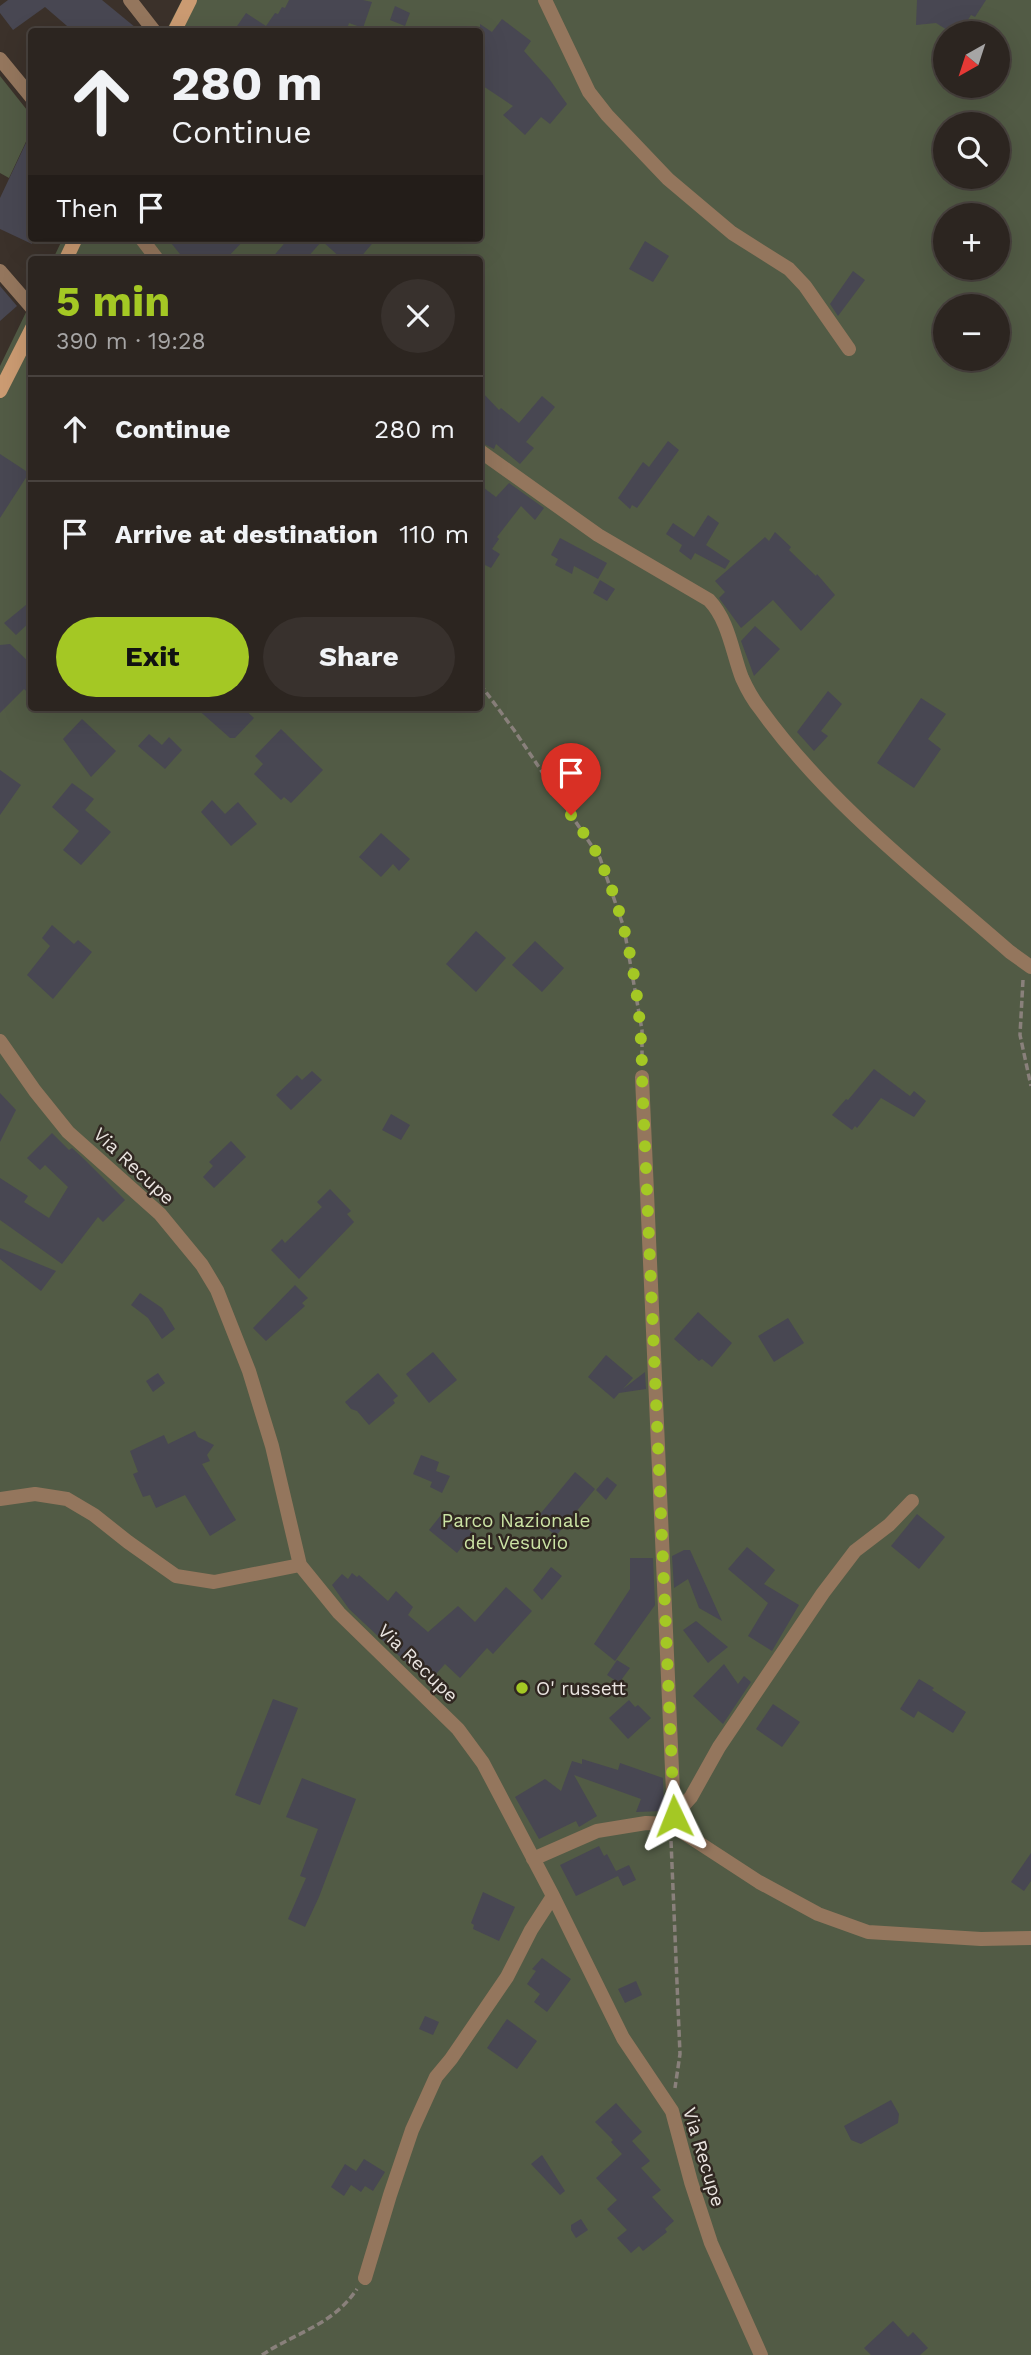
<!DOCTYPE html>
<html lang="en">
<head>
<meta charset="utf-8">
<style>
  :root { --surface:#2c2520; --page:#38312d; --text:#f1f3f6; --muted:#a6a5a5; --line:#48423e; --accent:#a4c824 }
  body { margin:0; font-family:"Work Sans",sans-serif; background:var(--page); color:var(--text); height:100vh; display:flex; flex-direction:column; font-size:26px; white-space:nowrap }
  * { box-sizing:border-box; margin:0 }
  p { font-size:23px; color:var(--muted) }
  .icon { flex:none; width:38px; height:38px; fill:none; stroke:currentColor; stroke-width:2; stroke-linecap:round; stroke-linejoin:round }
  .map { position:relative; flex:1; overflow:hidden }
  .side { position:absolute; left:28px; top:256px; width:455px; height:455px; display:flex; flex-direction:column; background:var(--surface); border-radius:7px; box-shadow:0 7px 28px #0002,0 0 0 2px var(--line) }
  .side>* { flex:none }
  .banner { position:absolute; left:28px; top:28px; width:455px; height:214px; border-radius:7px; box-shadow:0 7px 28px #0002,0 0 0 2px var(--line); background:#2c2520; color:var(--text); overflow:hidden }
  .needle { width:46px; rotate:219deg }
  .controls { position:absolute; left:933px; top:21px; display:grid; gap:14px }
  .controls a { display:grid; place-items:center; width:77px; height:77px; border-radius:50%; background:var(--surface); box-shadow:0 7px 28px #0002,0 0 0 2px var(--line); font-size:35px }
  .pin { position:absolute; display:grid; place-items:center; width:60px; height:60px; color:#fff; margin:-72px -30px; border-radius:50% 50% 50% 0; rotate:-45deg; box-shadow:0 0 7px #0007 }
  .pin .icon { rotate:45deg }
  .me { position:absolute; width:77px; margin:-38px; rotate:358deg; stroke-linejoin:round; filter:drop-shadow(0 0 5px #0008) }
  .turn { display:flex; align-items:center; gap:24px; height:147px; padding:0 28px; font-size:32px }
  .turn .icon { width:91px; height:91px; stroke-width:2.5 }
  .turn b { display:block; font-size:49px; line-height:60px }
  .then { display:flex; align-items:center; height:66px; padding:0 28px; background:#0003; gap:14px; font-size:26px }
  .round { display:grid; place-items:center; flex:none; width:74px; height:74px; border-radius:37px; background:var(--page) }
  .head { display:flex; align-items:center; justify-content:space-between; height:119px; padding:0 28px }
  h1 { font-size:42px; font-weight:700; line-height:52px; color:var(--accent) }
  .button { display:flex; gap:14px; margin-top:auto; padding:14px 28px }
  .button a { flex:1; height:80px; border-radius:42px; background:var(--accent); color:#111; font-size:28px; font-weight:700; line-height:80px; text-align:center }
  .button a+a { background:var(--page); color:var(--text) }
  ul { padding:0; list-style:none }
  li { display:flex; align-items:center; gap:21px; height:105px; padding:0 28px; border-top:2px solid var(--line) }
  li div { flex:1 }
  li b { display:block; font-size:26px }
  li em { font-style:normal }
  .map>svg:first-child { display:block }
</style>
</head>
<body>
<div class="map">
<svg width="1031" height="2355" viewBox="0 0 1031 2355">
  <rect width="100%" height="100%" fill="#3b312a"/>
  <path fill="#525b45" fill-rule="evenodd" d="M182,0H1031V2355H0V366L31,302L32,707H480V259H53L63,238H480V32L166,31ZM945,33H998V86H945ZM945,124H998V177H945ZM945,215H998V268H945ZM945,306H998V359H945Z
    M0,76L31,115V131L9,178L0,173Z"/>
  <path fill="#484752" d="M8,0H102L141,32H74L45,7L13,30L0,13V6Z
    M289,0H363L372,2L363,28L349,23L346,32H233L246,13L266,26L275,13L278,14L282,7L285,8Z
    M917,0H986L975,17L971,15L960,33H952L936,23L916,25Z
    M395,6L410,13L405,26L390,20Z
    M502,19L531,41L524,51L550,80L567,104L550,124L541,117L525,135L503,115L513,106L480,84V24L492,32Z
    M32,130V244L0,229V198Z
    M167,238H246L226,259H184Z
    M289,238H377L359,259H342L322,241L306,259H271Z
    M645,241L669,256L653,282L629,269Z
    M853,271L865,280L838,316L830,304Z
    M0,286L17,306L0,321Z
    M480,390L499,410L501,408L519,423L542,396L555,407L526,442L534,448L520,464L496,444L494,449L480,442Z
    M668,441L679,450L637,508L632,505L630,509L618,498L643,462L649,467Z
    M0,454L29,473L0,518Z
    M509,483L544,508L535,520L521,506L497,537L499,539L492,549L500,554L491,568L483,564L480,570V485L496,497Z
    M708,515L719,523L706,545L730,561L725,569L695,553L691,560L679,551L682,545L666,534L673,523L694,537Z
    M775,532L791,547L789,550L816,576L817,574L835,595L801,631L773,600L741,628L719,598L725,592L715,581L765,537L769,541Z
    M560,538L607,563L598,579L574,566L572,574L555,565L558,559L551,555Z
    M600,580L615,589L607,601L593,593Z
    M32,600V620L16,635L4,623Z
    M755,626L780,649L754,676L741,641Z
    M10,644L32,665V696L24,689L0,713V645Z
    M828,691L842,704L821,731L828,736L814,751L797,732Z
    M921,698L946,714L928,739L941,749L914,788L877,763Z
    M195,707H242L254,718L235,738H230Z
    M82,719L116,751L91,777L63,739Z
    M281,729L323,770L291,803L284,797L281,800L254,774L263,764L255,756Z
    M149,734L162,745L169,737L182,750L165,769L138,746Z
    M0,770L21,785L0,815Z
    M72,783L94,799L85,810L111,832L81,865L63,850L79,831L52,807Z
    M212,800L225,814L238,802L257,824L231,846L201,812Z
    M381,833L410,859L399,871L393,864L381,877L359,857Z
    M52,925L74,944L78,940L92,952L53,999L27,975L50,946L42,938Z
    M476,931L506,958L476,992L446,964Z
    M535,941L564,968L542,992L512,965Z
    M874,1069L910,1096L914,1091L926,1101L914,1117L881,1098L857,1128L855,1126L852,1130L832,1115L846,1099L848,1100Z
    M312,1071L322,1080L291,1110L276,1095L297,1075L302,1080Z
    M0,1093L16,1110L0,1142Z
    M391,1114L410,1125L401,1140L382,1130Z
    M52,1133L69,1150L72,1148L84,1159L125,1200L103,1222L98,1217L62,1264L0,1220V1178L28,1196L24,1202L49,1218L68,1187L45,1165L40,1170L27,1158Z
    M231,1141L246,1157L214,1188L203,1177L213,1166L209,1162Z
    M330,1189L351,1211L347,1214L354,1222L299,1279L271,1250L282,1239L285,1243L322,1207L317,1202Z
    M0,1248L56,1271L41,1291L0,1259Z
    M295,1285L308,1298L302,1303L305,1306L266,1341L253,1328Z
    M140,1293L162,1308L175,1329L162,1339L148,1318L131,1305Z
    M698,1312L732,1343L712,1367L702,1359L699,1361L674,1339Z
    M788,1318L804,1343L774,1362L758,1336Z
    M433,1352L457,1380L429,1403L406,1374Z
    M606,1355L633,1378L623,1389L645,1372L646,1389L619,1393L614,1399L588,1377Z
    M158,1373L165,1383L153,1392L146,1381Z
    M378,1373L398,1396L393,1400L395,1403L369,1425L357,1411L351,1409L345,1402Z
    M195,1431L198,1437L214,1445L207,1455L210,1461L202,1464L236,1520L210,1536L185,1495L156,1508L150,1495L143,1497L133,1474L138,1472L130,1451L164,1435L168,1444Z
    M421,1455L439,1462L436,1471L450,1476L442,1493L430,1487L432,1482L413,1474Z
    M575,1472L595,1489L556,1536L536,1519Z
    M607,1477L617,1485L606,1500L596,1490Z
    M445,1510L473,1533L457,1553L429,1530Z
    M917,1514L945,1537L919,1569L891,1546Z
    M747,1547L775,1570L764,1584L799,1605L772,1651L748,1636L768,1603L728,1569Z
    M684,1550H690L722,1621L699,1608L688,1579L674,1588L672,1556Z
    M630,1558H653L655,1605L615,1661L594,1644L630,1589Z
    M551,1567L562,1576L542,1600L533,1590Z
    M352,1573L357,1577L359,1575L388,1601L396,1591L413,1607L408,1615L428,1632L458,1606L475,1622L506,1587L532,1611L493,1654L487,1648L460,1678L445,1664L428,1683L349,1609L332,1585L342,1574L348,1579Z
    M696,1621L728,1647L708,1663L683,1630Z
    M617,1660L630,1668L619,1683L607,1675Z
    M724,1664L738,1684L744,1676L751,1682L723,1724L693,1696Z
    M919,1679L934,1688L932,1690L966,1712L953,1733L918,1711L914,1718L900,1709Z
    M273,1699L298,1708L260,1805L235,1795Z
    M629,1700L635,1707L638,1705L651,1718L628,1739L609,1718Z
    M773,1704L800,1722L782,1747L756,1729Z
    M582,1759L618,1770L620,1763L663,1778L664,1811L636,1812L641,1799L574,1775L597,1816L579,1827L576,1821L539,1839L515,1797L545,1779L561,1791L572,1761L582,1764Z
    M302,1778L356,1799L319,1897L305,1927L288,1919L306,1878L300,1876L318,1829L286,1817Z
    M599,1846L604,1856L607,1854L616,1871L629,1865L636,1880L623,1886L618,1876L576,1896L560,1865Z
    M1031,1853V1881L1024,1891L1011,1882Z
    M483,1892L515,1907L499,1941L473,1929L474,1925L471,1923Z
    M542,1958L571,1979L547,2012L534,2002L540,1994L527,1984L536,1971L532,1969Z
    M636,1981L642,1995L625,2003L618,1989Z
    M425,2016L439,2022L433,2035L419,2029Z
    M507,2019L537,2041L517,2069L487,2048Z
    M891,2100L899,2114L898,2123L861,2144L851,2140L844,2126Z
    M616,2103L642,2132L632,2141L650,2161L641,2168L661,2190L652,2197L674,2221L665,2229L667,2232L643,2251L639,2246L631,2253L617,2238L627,2230L607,2209L617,2200L596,2178L622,2154L611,2142L613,2140L595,2122Z
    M542,2155L565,2191L560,2195L531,2164Z
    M364,2159L385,2172L373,2191L365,2186L361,2192L351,2185L344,2196L331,2187L345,2164L356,2171Z
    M581,2219L588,2230L576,2238L571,2230V2225Z
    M893,2321L908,2337L913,2332L928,2348L920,2355H871L864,2348Z"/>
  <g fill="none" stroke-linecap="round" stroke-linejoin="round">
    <path stroke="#89807b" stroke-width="3.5" stroke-dasharray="7 3.5" stroke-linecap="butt" d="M480,684L514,730L600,858L624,928L642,1030V1062
      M1023,980L1020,1035L1031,1086
      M671,1841L680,2054L675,2088
      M262,2355C296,2332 332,2326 357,2289"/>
    <path stroke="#94765d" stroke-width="14" d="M130,0L155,32
      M545,0L589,92L607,115L668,179L732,233L789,269L805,286L849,349
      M0,59L32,98
      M141,238L157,259
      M0,271L32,308
      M480,451L598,535L709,600C729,621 732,652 742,678C747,689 753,700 761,710C829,804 923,876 1010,952L1031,967
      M0,1041L35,1091L68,1132L160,1214L202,1265L217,1290L249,1371L272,1446L300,1565L339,1613L458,1729L483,1763L553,1896L623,2038L672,2111L691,2182L711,2243L761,2355
      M642,1077L674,1816L670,1824
      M0,1499L35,1494L67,1499L94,1515L128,1542L176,1576L214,1582L300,1565
      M674,1816L691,1797L719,1747L823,1593L855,1551L889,1525L912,1501
      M533,1859L597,1831L646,1823L670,1824L759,1882L818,1914L868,1932L981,1939L1031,1938
      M365,2278L390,2195L412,2130L436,2077L451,2059L507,1977L531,1930L553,1896"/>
    <path stroke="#cb9b72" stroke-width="14" d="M174,32L190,0
      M66,259L76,238
      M0,391L32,328"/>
  </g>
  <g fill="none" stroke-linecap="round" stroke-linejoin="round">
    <path stroke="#a4c824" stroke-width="12" stroke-dasharray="0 21.6" d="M571,815C580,829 593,844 600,860C630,927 642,1004 642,1077L674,1816"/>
  </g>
  <circle fill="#a4c824" stroke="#302721" stroke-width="2.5" cx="522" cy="1688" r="7"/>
  <g text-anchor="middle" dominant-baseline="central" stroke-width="5" stroke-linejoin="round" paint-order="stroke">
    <g font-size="19" fill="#eae4e0" stroke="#302721">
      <text transform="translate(134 1166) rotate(43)">Via Recupe</text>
      <text transform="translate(418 1663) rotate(44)">Via Recupe</text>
      <text transform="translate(704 2157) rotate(73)">Via Recupe</text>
    </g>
    <g font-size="19" fill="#cbe3a4" stroke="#302721">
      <text x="516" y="1520">Parco Nazionale<tspan x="516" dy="22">del Vesuvio</tspan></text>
    </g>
    <g font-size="19" fill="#eae4e0" stroke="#302721" text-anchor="start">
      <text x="536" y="1688">O' russett</text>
    </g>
  </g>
</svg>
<div class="controls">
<a><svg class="needle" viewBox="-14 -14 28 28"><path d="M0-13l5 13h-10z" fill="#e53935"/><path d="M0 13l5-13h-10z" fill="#a6a5a5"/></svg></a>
<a><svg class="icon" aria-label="search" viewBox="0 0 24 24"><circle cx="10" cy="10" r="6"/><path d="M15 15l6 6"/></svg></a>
<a>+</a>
<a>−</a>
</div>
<div class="pin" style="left:571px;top:815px;background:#d93025"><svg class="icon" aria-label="arrive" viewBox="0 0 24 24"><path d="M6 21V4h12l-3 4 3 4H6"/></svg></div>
<svg class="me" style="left:674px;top:1816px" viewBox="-20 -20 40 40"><path d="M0-17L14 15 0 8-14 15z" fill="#a4c824" stroke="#fff" stroke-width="4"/></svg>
<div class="banner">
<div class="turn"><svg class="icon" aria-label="ahead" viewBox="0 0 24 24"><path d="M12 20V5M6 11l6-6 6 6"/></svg><div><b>280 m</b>Continue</div></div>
<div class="then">Then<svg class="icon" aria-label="arrive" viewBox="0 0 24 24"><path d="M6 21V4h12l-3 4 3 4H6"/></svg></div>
</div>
<section class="side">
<div class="head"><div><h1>5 min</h1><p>390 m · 19:28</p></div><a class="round"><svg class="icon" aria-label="close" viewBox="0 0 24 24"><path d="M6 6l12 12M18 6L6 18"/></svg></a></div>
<ul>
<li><svg class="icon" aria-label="ahead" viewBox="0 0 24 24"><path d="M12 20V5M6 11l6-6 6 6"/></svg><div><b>Continue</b></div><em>280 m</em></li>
<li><svg class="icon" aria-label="arrive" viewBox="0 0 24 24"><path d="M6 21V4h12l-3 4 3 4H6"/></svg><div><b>Arrive at destination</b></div><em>110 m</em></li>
</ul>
<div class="button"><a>Exit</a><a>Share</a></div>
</section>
</div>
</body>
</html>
